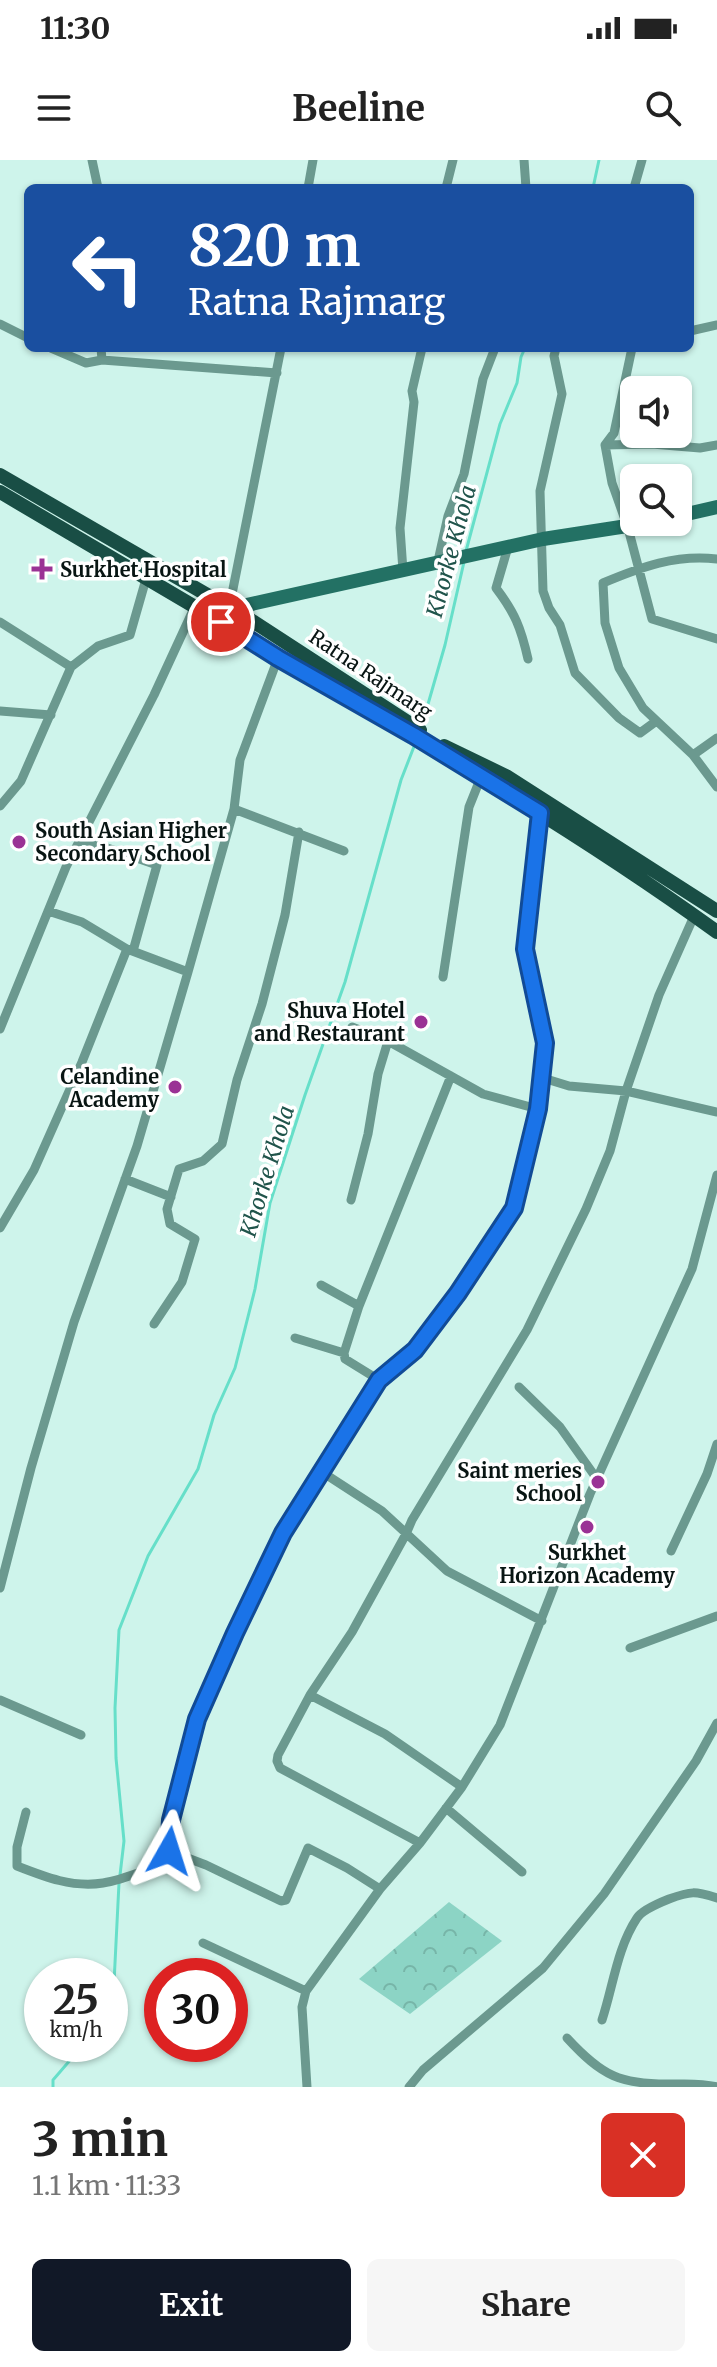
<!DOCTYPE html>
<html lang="en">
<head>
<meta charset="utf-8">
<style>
  :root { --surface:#fff; --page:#f6f6f6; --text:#222; --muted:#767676; --accent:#111827 }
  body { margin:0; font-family:Merriweather,serif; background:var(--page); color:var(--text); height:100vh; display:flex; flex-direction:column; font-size:30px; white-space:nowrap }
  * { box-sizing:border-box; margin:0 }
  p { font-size:26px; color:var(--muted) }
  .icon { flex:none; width:44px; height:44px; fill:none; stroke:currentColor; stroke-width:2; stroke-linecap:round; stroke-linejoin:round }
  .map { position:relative; height:1927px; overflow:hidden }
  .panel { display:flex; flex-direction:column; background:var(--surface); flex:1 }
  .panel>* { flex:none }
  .banner { position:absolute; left:24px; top:24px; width:670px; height:168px; border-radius:12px; box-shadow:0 2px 6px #0004; background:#1a4fa0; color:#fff; overflow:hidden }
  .buttons { position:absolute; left:620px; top:216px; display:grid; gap:16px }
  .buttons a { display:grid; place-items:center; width:72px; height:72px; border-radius:12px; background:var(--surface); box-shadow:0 2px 6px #0004; font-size:40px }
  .speed { position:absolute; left:24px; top:1798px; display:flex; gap:16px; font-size:40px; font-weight:700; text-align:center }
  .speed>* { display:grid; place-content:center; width:104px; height:104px; border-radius:50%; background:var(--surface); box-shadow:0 2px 6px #0004; line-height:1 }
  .speed small { font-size:20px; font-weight:400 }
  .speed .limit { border:12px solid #d22; background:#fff; color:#111 }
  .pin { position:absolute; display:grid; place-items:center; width:68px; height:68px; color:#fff; margin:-34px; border:4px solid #fff; border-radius:50%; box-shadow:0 2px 8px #0007 }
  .me { position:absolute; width:88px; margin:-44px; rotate:6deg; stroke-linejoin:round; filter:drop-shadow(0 0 6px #0008) }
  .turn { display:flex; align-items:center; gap:28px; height:168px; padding:0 32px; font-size:36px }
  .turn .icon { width:104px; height:104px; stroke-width:2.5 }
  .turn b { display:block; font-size:56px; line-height:68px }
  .round { display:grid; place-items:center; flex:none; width:84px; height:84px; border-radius:12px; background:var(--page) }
  .overview { display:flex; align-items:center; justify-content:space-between; height:136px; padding:0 32px }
  h1 { font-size:48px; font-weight:700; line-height:60px }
  .cta { display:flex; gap:16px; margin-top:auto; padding:16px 32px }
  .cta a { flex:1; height:92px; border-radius:12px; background:var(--accent); color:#fff; font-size:32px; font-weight:700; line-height:92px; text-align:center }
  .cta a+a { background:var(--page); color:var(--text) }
  .status { display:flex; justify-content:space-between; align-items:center; height:56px; padding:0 40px; background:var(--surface); direction:ltr }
  .status svg { height:22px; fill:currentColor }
  header { display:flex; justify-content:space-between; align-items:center; height:104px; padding:0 32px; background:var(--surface); font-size:36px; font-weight:700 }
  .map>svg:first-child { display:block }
</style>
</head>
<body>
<div class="status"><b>11:30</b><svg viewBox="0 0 49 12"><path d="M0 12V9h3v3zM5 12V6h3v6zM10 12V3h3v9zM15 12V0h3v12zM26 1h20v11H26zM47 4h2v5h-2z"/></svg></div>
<header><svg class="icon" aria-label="menu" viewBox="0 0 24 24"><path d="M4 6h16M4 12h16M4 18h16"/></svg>Beeline<svg class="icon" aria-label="search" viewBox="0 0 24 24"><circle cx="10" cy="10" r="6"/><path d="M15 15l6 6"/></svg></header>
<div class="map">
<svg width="717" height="1927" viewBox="0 0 717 1927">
  <defs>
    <pattern id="forest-crowns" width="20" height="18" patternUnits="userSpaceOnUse" patternTransform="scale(2)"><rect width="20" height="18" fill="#8cd4c5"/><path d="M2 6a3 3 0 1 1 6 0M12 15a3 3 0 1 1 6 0" fill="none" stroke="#77b5a8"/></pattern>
  </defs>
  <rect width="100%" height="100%" fill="#cef4eb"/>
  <path fill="url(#forest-crowns)" d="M449,1742L502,1781L410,1854L359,1819Z"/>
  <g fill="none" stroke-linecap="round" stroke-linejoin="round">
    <path stroke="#66dfc9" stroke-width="3" d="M593,28L599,0
      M466,391L500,264L517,223L521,197L525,188
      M422,565L445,485L464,402
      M120,1715L124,1681L116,1598L115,1548L119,1470L148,1396L198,1309L214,1255L235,1208L255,1129L270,1043L305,935L345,822L401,620L415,584
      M110,1847L113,1843L119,1723
      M53,1927V1920L84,1884"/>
    <path stroke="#6b998f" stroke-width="9" d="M92,0L98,28
      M524,0L526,28
      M308,28L313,0
      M446,28L453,0
      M634,28L642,0
      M0,164L28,178
      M690,171L717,165
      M51,188L86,203L102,200
      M101,188L102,200L277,213
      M556,188L554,196L562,234L540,331L543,431L549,448L560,465L575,513L619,558L640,573L655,562
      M632,188L614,273L605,285L612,323L628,368L652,459L717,479
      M605,285L652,284L700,288L717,285
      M508,387L496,428C515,453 521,468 528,499
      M717,399C676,394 641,407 603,423L605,463L619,508L643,548L693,595L717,627
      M438,401L448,356L464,314L483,219L495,188
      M403,411L400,368L414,242L412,231L422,188
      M229,449L281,188
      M0,462L71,507
      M0,551L51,555
      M693,595L717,578
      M0,646L21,621L71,507L98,486L130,475L146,419
      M234,649L344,691
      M81,679L157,705L133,791
      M48,751L82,762L127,789L188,812
      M443,817L469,647L481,617
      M352,867L388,881L483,934L538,949
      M0,869L66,707L154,535L196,444
      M543,918L569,926L626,931L717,952
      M125,1019L171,1037
      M351,1040L368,974L378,914L388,881
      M0,1068L34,1010L82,902L127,789
      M321,1125L359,1146
      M154,1164L182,1122L195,1079L170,1064L167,1049L179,1009L203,1001L222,984L237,920L262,844L285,755L299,672
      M295,1178L344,1193
      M379,1220L345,1199L344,1193L359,1146L451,916
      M519,1227L560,1267L597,1319
      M322,1312L382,1351L447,1411L542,1461
      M671,1391L707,1314L717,1284
      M0,1428L31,1308L74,1162L137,986L188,812L234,649L240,600L278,498
      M630,1488L717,1456
      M310,1535L385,1574L462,1627
      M0,1540L81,1575
      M446,1648L522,1712
      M26,1652L17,1687V1706C45,1717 73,1728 103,1723C124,1720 144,1710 164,1704L169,1691L171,1660L197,1559L235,1473L283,1373L379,1220L415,1190L458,1133L514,1048L538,949L545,883L525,789L540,653
      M420,1683L280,1608L277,1601L278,1595L310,1535L352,1472L406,1374L412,1360L527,1170L586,1049L610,991L626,931L659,835L694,756
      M169,1691L206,1705L281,1741L286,1740L308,1688L347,1708L380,1729
      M203,1783L306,1831
      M602,1860C613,1827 617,1788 637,1758C642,1750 659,1743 669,1739C691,1731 695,1731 717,1738
      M567,1878C602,1916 620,1925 673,1924C688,1924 702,1923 717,1927
      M307,1927L302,1847L306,1831L380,1729L420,1683L462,1627L500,1565L590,1334L692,1109L717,1015
      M409,1927L423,1910L543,1808L604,1734L696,1601L717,1563"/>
    <path stroke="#237164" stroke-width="14" d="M678,356L717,347
      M229,449L543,379L653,362"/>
    <path stroke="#194e45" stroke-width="14" d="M0,315L254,462L420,570
      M0,332L270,491L278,498C428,584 577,671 717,772
      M444,586L506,616L717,751"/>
  </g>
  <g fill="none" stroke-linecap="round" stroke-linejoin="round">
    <defs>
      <path id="route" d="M169,1691L171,1660L197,1559L235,1473L283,1373L379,1220L415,1190L458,1133L514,1048L538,949L545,883L525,789L540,653L413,575L278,498L221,462"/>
    </defs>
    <use href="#route" stroke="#114b97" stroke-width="20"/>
    <use href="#route" stroke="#1a73e8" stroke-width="14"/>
  </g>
  <g fill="#9a3295" stroke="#fff" stroke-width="3">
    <path d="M38 397h8v8h8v8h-8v8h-8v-8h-8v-8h8z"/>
    <circle cx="19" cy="682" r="8"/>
    <circle cx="421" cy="862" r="8"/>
    <circle cx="175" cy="927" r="8"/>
    <circle cx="598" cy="1322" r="8"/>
    <circle cx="587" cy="1367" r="8"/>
  </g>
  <g text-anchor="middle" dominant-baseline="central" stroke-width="7" stroke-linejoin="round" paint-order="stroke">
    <g font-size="20" font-weight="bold" fill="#081513" stroke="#fff" text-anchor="end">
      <text x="60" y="409" text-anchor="start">Surkhet Hospital</text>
      <text x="35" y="670" text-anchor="start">South Asian Higher<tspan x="35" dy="23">Secondary School</tspan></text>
      <text x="405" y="850">Shuva Hotel<tspan x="405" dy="23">and Restaurant</tspan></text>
      <text x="159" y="916">Celandine<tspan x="159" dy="23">Academy</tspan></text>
      <text x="582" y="1310">Saint meries<tspan x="582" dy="23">School</tspan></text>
      <text x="587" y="1392" text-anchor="middle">Surkhet<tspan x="587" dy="23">Horizon Academy</tspan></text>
    </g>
    <g font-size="20" fill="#081513" stroke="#fff">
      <text transform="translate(371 514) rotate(34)">Ratna Rajmarg</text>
    </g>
    <g font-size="22" font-style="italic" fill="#20544b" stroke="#fff">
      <text transform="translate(451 391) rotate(-75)">Khorke Khola</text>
      <text transform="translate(267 1011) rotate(-73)">Khorke Khola</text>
    </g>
  </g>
</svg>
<div class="buttons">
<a><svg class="icon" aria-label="sound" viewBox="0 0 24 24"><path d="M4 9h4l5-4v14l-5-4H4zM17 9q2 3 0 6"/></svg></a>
<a><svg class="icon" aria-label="search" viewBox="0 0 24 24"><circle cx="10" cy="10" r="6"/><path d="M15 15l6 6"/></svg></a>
</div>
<div class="speed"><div>25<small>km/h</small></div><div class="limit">30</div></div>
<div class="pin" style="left:221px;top:462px;background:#d93025"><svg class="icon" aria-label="arrive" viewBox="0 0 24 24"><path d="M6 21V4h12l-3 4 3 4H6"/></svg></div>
<svg class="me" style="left:169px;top:1691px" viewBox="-20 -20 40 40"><path d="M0-17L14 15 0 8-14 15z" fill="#1a73e8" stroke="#fff" stroke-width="4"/></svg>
<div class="banner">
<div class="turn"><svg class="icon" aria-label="left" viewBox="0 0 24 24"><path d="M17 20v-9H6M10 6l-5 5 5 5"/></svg><div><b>820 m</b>Ratna Rajmarg</div></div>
</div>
</div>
<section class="panel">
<div class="overview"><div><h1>3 min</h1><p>1.1 km · 11:33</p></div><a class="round" style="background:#d93025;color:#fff"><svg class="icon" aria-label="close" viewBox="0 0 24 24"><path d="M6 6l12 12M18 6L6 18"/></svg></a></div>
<div class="cta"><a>Exit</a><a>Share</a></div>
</section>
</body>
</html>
